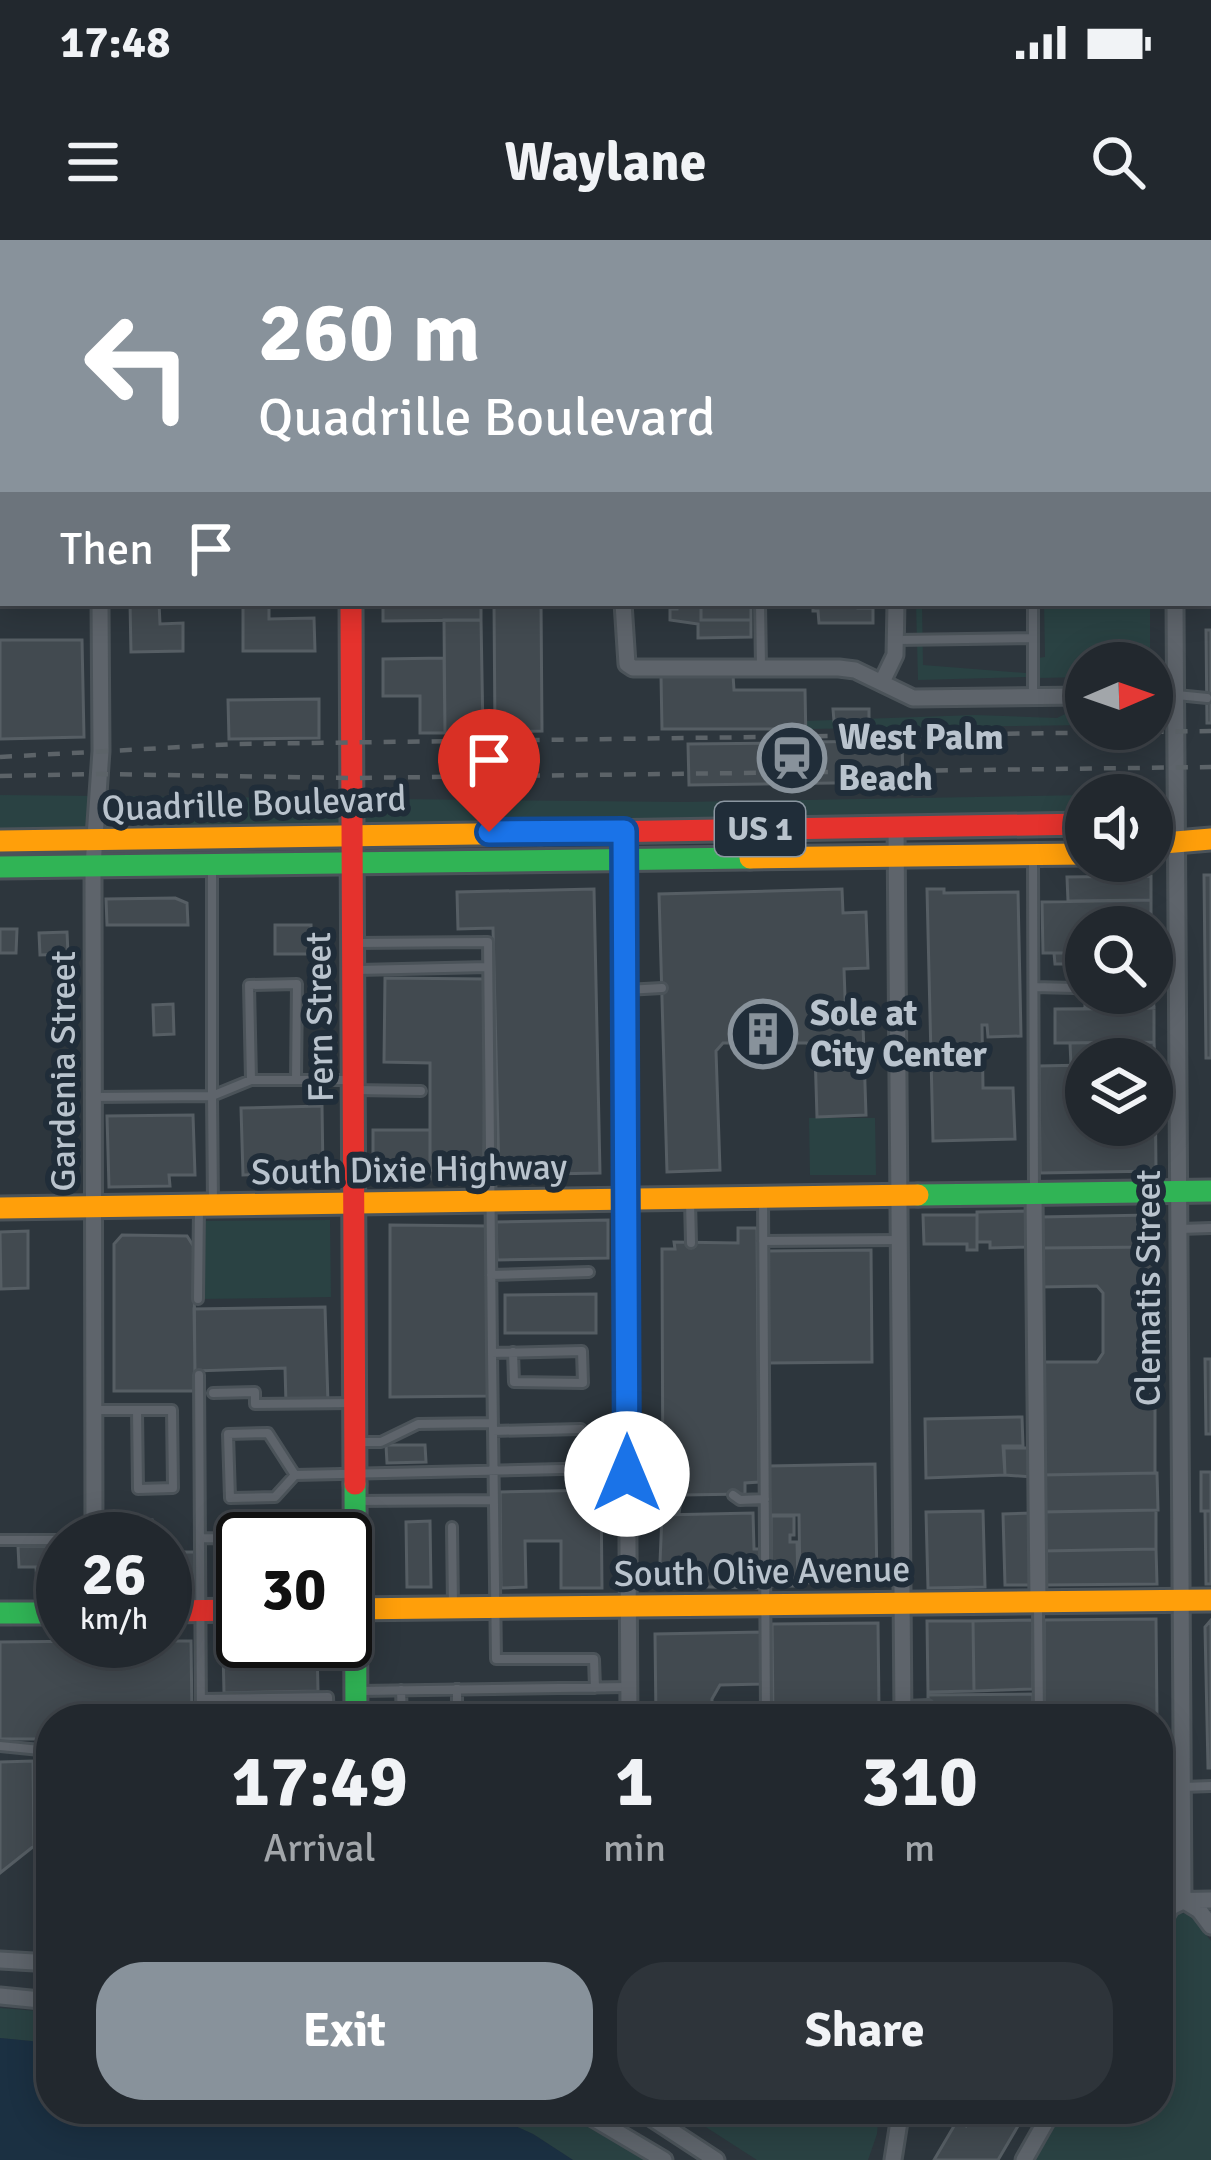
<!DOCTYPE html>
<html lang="en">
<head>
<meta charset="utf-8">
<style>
  :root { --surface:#22282e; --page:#2e343a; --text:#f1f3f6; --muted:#a2a6aa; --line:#3f444a; --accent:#88929b }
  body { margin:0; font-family:Signika,sans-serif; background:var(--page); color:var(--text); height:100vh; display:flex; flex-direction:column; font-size:45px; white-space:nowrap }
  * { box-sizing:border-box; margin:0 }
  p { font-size:39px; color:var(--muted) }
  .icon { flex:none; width:66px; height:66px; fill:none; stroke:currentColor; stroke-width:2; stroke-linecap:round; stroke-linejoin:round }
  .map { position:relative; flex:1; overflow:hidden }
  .details { position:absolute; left:36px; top:1464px; width:1137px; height:420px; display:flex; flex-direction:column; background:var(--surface); border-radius:48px; box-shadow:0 6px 30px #0003,0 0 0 3px var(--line) }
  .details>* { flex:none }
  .banner { position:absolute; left:0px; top:0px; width:1212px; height:366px; box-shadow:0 6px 30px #0003,0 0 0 3px var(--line); background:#88929b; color:#fff; overflow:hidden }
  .needle { width:78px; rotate:88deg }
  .controls { position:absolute; left:1065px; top:402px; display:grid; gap:24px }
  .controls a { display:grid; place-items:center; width:108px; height:108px; border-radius:50%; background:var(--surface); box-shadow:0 6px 30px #0003,0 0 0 3px var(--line); font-size:60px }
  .speed { position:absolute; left:36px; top:1272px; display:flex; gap:24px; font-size:60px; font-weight:700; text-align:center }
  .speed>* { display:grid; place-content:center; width:156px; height:156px; border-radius:50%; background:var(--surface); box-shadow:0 6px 30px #0003,0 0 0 3px var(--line); line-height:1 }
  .speed small { font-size:30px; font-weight:400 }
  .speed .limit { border:6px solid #111; border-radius:18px; background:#fff; color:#111 }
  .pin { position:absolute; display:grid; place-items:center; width:102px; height:102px; color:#fff; margin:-123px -51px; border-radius:50% 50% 50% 0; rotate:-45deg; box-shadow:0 0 12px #0007 }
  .pin .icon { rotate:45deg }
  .me { position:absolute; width:132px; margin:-66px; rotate:0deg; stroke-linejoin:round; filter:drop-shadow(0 0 9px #0008) }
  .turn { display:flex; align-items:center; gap:42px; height:252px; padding:0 60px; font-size:54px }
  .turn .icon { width:156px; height:156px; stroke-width:2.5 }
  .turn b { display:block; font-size:84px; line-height:102px }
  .then { display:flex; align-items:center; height:114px; padding:0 60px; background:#0003; gap:24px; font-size:45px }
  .eta { display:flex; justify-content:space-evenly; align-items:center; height:204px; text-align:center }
  .eta b { font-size:72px; font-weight:700; line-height:84px }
  .cta { display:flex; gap:24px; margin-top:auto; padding:24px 60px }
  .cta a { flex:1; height:138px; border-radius:48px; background:var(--accent); color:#fff; font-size:48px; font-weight:700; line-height:138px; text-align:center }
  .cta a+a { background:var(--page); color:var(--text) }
  .status { display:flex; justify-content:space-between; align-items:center; height:84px; padding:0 60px; background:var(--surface); direction:ltr }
  .status svg { height:33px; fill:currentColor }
  header { display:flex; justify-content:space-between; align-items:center; height:156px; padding:0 60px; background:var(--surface); font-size:54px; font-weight:700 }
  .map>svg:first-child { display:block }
</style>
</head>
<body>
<div class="status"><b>17:48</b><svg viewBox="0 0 49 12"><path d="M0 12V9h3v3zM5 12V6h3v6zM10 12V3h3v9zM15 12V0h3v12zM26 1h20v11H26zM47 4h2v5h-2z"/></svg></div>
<header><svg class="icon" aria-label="menu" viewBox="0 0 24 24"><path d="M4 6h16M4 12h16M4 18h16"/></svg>Waylane<svg class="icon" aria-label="search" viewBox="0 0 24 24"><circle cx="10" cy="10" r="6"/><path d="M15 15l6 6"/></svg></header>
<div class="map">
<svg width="1211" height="1920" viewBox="0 0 1211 1920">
  <rect width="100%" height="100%" fill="#2d363d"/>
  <path fill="#2a4243" d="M916,363H922L923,425L1026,433V437L918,440Z
    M1044,363H1150V423H1086V437L1038,438V418L1045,417Z
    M1065,474H1086V485L806,489L805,481L975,475L1057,478Z
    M0,555L684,562L1086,555V575L0,591Z
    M809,878H875L876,935H810Z
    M330,980L331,1057L198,1059L199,981Z
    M1179,1673L1190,1674L1211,1701V1920H1030L1060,1869H1158V1695Z
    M0,1768L51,1772V1803L0,1798Z
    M477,1869H556L647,1920H573L533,1894Z
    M678,1869H879L877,1894L868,1920H757Z"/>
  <path fill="#1b3042" d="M0,1798L51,1803V1869H477L533,1894L573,1920H0Z"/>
  <path fill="#424a50" stroke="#565e64" stroke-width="3" d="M62,0H319V3H62Z
    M130,363H159L160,384L183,383V411L131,412Z
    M243,363H269V379L314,378L315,411H243Z
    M383,363H481V380L383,381Z
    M494,363H541L542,491L495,492Z
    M677,363H751V397L698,398V384L670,380V369H677Z
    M701,363H751V380H701Z
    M813,363H858V368H873V383H819L818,371H813Z
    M444,380H481L483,493H445Z
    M1206,390H1211V483H1207Z
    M0,400H82L84,497L0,499Z
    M444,418L445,493H420V456H383V419Z
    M733,435L734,450H805L806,502L902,501L903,542L689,545L688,504L775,503L776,489H662L661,436Z
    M319,459V498L229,499L228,460Z
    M833,469H869V480L834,481Z
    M1204,635H1211V818H1206Z
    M1151,636V660L1068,661L1067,637Z
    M594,649L600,933L499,935L493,688L458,689L457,652Z
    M842,649L843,673L866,672L868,728L844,729L846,785L863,784L866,875L817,877L815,811L807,803H723L716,811L720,930L667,932L659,654Z
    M927,649H944V653L1018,652L1021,796L988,797L987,785H982L983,848H1013L1015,899L933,901Z
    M175,658L187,663L188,685H107L106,659Z
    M1151,660V687H1086V713H1043L1042,662Z
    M275,685H311V714H275Z
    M0,689H17L16,713H0Z
    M67,692L68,714L40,715L39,693Z
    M1054,713H1086V740L1084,724H1055Z
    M385,738L485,739L484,931L430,930V823L384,822Z
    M1152,739L1154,768L1085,769V740L1086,753H1152Z
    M173,764L174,794L154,795L153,765Z
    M1154,768V802L1055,803V769Z
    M1154,802L1155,825L1152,819H1086V825L1071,826L1070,803Z
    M1086,825V885H1152L1155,825L1156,931L1040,933L1039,826Z
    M322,866L323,932L243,935L241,868Z
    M193,875L195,935H169L170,946L109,947L107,876Z
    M373,890H430V939H373Z
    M1029,971V1007L990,1008V1002H977V972Z
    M923,975H977V1010H967V1004H924Z
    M1151,975V1007L1041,1008L1040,977Z
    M608,980V1018L497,1020L496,982Z
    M390,985L488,986L489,1156L390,1157Z
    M738,988H757L759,1242L745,1243V1254L682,1255L679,1273H663L662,1009H675L674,1002L738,1003Z
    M28,991V1048L1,1049L0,992Z
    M122,995L187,996L194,1007L195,1151H114V1004Z
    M1155,1007V1233L1041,1235L1040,1122H1097L1103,1113V1053L1097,1046L1041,1047V1008Z
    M871,1010L872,1122L769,1123L768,1011Z
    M596,1054V1093H505V1055Z
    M325,1067L328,1163H286L285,1128L195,1131L194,1069Z
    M1205,1119H1211V1194H1206Z
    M1022,1177L1023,1206H1003L1005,1235L926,1238L925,1179Z
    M386,1205H425L426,1222L387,1223Z
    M1004,1208H1032V1237L1005,1235Z
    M875,1224L877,1342L800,1343L799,1275H770L769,1226Z
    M1201,1232H1211V1271H1201Z
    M1157,1233L1158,1270L1042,1272L1041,1235Z
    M601,1250L602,1348H561V1301H525L526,1347L501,1348L500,1252Z
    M1156,1270V1309L1042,1311V1272Z
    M983,1271L985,1347L928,1348L926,1272Z
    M1205,1271H1211V1344H1206Z
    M753,1273L754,1309H760L761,1348L659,1346L662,1275Z
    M1032,1273L1034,1345H1005L1003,1274Z
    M771,1276H794V1295H790V1302H797L798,1346H773L771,1343Z
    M113,1280H152V1299H113Z
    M326,1280V1299H254V1282Z
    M430,1281L431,1347H407L406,1282Z
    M18,1306H54V1324L63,1323V1340H54L51,1349L37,1346L36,1327H19Z
    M1156,1309L1157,1344L1043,1345L1042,1311Z
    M165,1312H195V1354H165Z
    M1156,1379L1157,1479H1044V1380Z
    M1033,1380V1449L974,1451L973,1381Z
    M1211,1380V1528H1208L1205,1387Z
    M927,1381H973L974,1451L928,1452Z
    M878,1383L879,1469H871V1479H773L772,1384Z
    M762,1392L763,1444L720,1445L712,1459V1479H656L655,1394Z
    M99,1401H191L192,1479H51V1499H0V1402Z
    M317,1407L318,1451L224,1453L223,1409Z
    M1033,1454V1479H928V1455Z
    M238,1469H317V1479H238Z
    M607,1474V1479H507V1475Z
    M33,1521L34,1606L0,1633V1522Z
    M976,1869H1028L998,1920H934L957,1881L966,1886Z"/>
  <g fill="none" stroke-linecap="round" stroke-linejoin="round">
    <defs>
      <path id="lane" d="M482,0V3
        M757,0L758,3
        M849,0V3
        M760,363L761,427
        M1033,363V456
        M897,400L1033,398
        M1177,455L1207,458
        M1033,620L1034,953
        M212,626V856L251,840L249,745L297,744L296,840H251
        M354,703L488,702L492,1113L582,1111L583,1143L514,1142L513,1112
        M358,730L488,727
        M1034,747L1075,748
        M626,750L662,748
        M296,840H349
        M355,850L421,851
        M95,857L212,856L213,964
        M763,959L766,1479
        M690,960L691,1003
        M1180,989L1211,988
        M763,1001L899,1000
        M491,1035L589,1032
        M198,1059L199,967
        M492,1113L496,1419H594L595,1448
        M199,1135L201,1479
        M213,1153L255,1152V1164L354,1163
        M95,1170H172L173,1248L138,1249L137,1170
        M493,1191L581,1189
        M360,1202H381L418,1184L493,1183
        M628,1234L663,1236
        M295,1235L268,1193L228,1194L230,1258L275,1257L295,1235L606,1228
        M733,1255L740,1260L765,1259
        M357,1261L493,1260
        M452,1287L453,1367
        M200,1298L245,1299
        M0,1300H63
        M1038,1367L1039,1479
        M401,1450L402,1479
        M360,1451L627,1447
        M201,1459L328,1457L329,1479
        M906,1466L928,1465
        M457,1479V1449
        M0,1506L40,1510L51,1519
        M1183,1547L1211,1546"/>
      <path id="street" d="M621,0V3
        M893,0V3
        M1172,0V3
        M1209,92H1211
        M0,105H3
        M623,363L627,424L633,428H839L855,430L913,458L1086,456
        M1175,363L1183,1661
        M882,442L895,415L896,363
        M1152,455H1175
        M896,586L903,1479
        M624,612L629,1479
        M1034,954L1038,1362
        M94,1299L93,626L101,511L100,363
        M1158,1661L1211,1660
        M1186,1662L1199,1670L1211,1686
        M1158,1688L1171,1667L1181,1662
        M0,1720L51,1723
        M0,1756L51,1761
        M578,1869L664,1920
        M638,1869L716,1920
        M893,1920L901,1869
        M1024,1920L1053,1869"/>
      <path id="fast" d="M0,627L750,618
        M918,955L1211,951
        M355,1244L356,1479
        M0,1373H63"/>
      <path id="slow" d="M0,601L540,593
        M1152,604L1211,599
        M750,618L1086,614
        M0,968L918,955
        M345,1369L1211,1360"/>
      <path id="jam" d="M349,0V3
        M351,363L355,1244
        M540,593L1086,584
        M165,1371L243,1370"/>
    </defs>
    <use href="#lane" stroke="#4b5359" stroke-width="14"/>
    <use href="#street" stroke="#4b5359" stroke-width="21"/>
    <use href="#fast" stroke="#4b5359" stroke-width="27"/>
    <use href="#slow" stroke="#4b5359" stroke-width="27"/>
    <use href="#jam" stroke="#4b5359" stroke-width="27"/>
    <use href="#lane" stroke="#5e646b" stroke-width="8"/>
    <use href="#street" stroke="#5e646b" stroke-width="15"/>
    <use href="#fast" stroke="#30b455" stroke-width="21"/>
    <use href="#slow" stroke="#ff9f0a" stroke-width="21"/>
    <use href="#jam" stroke="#e5322d" stroke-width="21"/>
    <path stroke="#5c6368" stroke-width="4.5" stroke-dasharray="12 12" stroke-linecap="butt" d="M0,517L236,504L1211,491
      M0,536L100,534L353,538L1211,527"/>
  </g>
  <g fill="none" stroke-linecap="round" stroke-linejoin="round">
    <defs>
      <path id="route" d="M489,592L624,591L627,1234"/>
    </defs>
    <use href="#route" stroke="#114b97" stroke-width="30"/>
    <use href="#route" stroke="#1a73e8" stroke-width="21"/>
  </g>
  <defs>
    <symbol id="station-ring" viewBox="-11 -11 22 22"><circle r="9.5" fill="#202d39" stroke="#88929b" stroke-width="1.5"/><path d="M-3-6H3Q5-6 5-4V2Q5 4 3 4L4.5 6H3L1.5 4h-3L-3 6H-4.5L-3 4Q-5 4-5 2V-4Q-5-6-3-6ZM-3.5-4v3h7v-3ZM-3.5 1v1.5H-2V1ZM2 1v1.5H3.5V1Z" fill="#88929b"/></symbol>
    <symbol id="building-ring" viewBox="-11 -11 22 22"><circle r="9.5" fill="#202d39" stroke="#88929b" stroke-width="1.5"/><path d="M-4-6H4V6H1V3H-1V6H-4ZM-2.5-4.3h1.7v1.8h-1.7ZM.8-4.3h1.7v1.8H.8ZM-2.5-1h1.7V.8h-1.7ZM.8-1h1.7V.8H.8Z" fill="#88929b"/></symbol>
  </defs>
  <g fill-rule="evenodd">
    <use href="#station-ring" x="754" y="480" width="76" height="76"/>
    <use href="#building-ring" x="725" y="756" width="76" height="76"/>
  </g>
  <g text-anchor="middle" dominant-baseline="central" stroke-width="12" stroke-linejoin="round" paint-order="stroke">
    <rect fill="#202d39" stroke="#8b96a1" stroke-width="3" x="715" y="562" width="90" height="54" rx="9"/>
    <g font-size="33" font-weight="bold" fill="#b9c3cd">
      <text x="760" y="589">US 1</text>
    </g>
    <g font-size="36" font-weight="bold" fill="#b9c3cd" stroke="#202d39" text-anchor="start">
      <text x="838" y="497">West Palm<tspan x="838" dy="41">Beach</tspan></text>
      <text x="810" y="773">Sole at<tspan x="810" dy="41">City Center</tspan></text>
    </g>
    <g font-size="36" fill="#b9c3cd" stroke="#202d39">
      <text transform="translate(254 564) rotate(-2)">Quadrille Boulevard</text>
      <text transform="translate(320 777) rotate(-91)">Fern Street</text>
      <text transform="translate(63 831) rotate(-90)">Gardenia Street</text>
      <text transform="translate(409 930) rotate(-1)">South Dixie Highway</text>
      <text transform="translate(1148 1048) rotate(-90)">Clematis Street</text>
      <text transform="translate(762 1332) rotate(-1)">South Olive Avenue</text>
    </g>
  </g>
</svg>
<div class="controls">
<a><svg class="needle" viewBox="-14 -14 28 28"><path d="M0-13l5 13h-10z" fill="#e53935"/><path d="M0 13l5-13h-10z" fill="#a2a6aa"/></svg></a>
<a><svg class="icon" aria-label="sound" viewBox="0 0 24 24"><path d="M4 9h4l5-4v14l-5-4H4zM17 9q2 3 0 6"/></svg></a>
<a><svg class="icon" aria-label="search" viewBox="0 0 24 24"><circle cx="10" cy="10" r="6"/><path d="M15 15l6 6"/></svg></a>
<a><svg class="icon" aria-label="layers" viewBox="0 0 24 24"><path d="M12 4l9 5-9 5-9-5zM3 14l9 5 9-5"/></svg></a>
</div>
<div class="speed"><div>26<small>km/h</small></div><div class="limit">30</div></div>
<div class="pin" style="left:489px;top:592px;background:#d93025"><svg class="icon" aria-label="arrive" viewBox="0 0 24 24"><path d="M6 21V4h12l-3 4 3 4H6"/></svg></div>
<svg class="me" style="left:627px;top:1234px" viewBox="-20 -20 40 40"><circle r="19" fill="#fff"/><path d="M0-13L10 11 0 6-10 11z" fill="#1a73e8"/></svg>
<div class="banner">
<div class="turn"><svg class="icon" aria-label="left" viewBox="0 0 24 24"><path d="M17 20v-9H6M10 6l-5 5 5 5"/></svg><div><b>260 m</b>Quadrille Boulevard</div></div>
<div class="then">Then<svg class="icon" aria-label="arrive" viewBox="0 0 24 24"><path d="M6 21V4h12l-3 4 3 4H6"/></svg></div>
</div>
<section class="details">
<div class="eta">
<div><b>17:49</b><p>Arrival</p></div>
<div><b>1</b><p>min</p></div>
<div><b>310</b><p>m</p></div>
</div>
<div class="cta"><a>Exit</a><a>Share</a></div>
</section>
</div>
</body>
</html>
